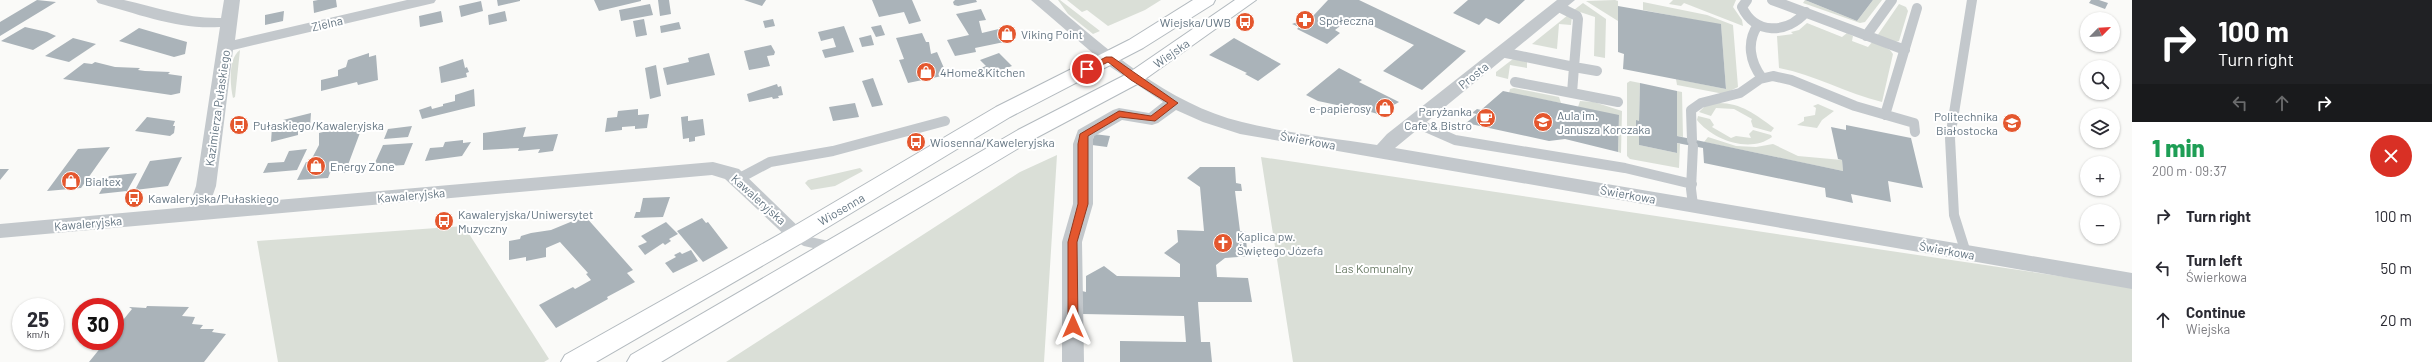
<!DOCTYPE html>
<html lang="en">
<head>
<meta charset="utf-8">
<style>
  :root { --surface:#fff; --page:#f7f7f7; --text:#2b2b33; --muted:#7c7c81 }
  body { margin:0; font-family:Barlow,sans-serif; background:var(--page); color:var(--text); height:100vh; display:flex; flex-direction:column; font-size:15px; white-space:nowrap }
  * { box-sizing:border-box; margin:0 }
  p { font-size:13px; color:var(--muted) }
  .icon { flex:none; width:22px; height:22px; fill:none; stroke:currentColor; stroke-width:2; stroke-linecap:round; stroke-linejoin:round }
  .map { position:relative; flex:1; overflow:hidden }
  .side { display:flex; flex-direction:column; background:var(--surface); width:300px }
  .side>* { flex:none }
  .hud { background:#202124; color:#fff; overflow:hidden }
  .needle { width:26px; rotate:66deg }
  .controls { position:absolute; left:2080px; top:12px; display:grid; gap:8px }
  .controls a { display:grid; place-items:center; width:40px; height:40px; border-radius:50%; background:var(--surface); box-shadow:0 1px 3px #0004; font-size:20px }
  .speed { position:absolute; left:12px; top:298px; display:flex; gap:8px; font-size:20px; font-weight:700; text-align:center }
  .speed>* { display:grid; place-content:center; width:52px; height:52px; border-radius:50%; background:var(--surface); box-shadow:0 1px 3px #0004; line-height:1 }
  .speed small { font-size:10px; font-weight:400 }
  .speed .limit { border:6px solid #d22; background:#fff; color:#111 }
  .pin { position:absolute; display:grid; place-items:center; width:34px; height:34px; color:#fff; margin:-17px; border:2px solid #fff; border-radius:50%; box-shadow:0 1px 4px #0007 }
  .me { position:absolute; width:44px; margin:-22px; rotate:0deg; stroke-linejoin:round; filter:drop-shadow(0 0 3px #0008) }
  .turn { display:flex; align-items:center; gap:14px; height:84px; padding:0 20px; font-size:18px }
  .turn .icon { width:52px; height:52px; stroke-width:2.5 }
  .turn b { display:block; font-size:28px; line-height:34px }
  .lanes { display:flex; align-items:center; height:38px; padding:0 20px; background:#0003; justify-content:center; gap:20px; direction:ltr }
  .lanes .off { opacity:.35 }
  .round { display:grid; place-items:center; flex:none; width:42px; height:42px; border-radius:21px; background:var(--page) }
  .summary { display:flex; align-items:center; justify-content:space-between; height:68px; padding:0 20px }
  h1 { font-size:24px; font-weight:800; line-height:30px; color:#1e9e55 }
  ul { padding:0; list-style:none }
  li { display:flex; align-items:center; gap:12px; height:52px; padding:0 20px }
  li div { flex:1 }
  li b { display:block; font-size:15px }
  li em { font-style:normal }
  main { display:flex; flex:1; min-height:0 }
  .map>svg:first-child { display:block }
</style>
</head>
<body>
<main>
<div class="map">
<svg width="2132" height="362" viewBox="0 0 2132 362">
  <rect width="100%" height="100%" fill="#fafaf8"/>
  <path fill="#dadfd7" d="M1058,0H1060L1100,31L1093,34L1068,14Z
    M1067,0H1161L1145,10L1108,26L1087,10L1082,12Z
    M1615,0L1618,1V21L1586,1Z
    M1673,0H1736L1733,7L1742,20L1743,26L1684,3L1681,6L1669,4Z
    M1805,0L1857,21L1873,0H1882L1865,22L1860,23L1803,3Z
    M1643,2L1707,15L1733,25L1738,87L1724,94L1677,85L1676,79L1726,89L1721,25L1643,10Z
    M1583,3L1606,19L1605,58L1594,56L1595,17L1574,10Z
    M1899,4L1906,7L1908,11L1899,41L1895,42L1877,36Z
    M1568,15L1572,16L1571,25L1559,24L1557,49L1532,44Z
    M1807,23L1842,37L1847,33L1853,36L1852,41L1868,47L1873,41L1890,50L1893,54L1882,102C1846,93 1815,75 1779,68L1777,36L1793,34L1791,32L1799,30Z
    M240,50L235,97L233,98C230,85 228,58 240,50Z
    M1513,59L1527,62V68L1510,65L1508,79L1496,76V72Z
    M1630,81L1640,83L1639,121H1636V127L1639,128V145L1677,153V143L1680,144L1679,168L1630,159L1627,156V83Z
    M1514,88L1559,97L1561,103L1509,93L1510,89Z
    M1677,91L1682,92L1683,137L1677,136Z
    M1580,101L1594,102L1622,111L1621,153L1618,152L1619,116L1578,107Z
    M1716,103C1740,102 1755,114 1774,128L1771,132L1753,127L1751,121L1752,119L1734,109L1716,108L1711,116L1699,112L1705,106Z
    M1818,104L1834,111L1822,120L1817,128L1797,125L1804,121V117L1815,115L1816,108L1813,106Z
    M1698,116L1710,119L1714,125L1712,127L1731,138L1736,136L1751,138L1749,134L1753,130L1771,135L1772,137C1749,154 1712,139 1697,120Z
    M1708,137L1736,146L1756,147L1773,144L1798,156L1842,160L1843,171L1704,142Z
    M1057,155L1044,362H726L1020,172Z
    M1261,157L2132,287V362H1293Z
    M860,168L863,171L835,186L811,190L805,183L808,180Z
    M464,226L549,359L544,362H278L257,241Z"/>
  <path fill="#aab3b9" d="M37,0L56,2L0,36V22Z
    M318,0H336L337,7L314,13L313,1Z
    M497,0H520V1L498,6Z
    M594,0H641V1L599,11Z
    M658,0H669L671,14L660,16Z
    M744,0H766L762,6Z
    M872,0H912L921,21L909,24L904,12L879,17Z
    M955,0H976L977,2L958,6L954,5L953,2Z
    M1328,0H1359L1466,51L1422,90L1383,71L1414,45L1360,20H1348L1335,30L1340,33L1327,44L1297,29L1299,27L1292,24L1313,16Z
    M1468,0H1525L1499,24L1486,18L1479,25L1453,13Z
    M1805,0H1873L1857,21Z
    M2091,0H2099L2108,3L2105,9L2089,3Z
    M481,1L483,11L461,17L459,6Z
    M650,4L653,15L621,21L619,10Z
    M1618,6L1721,24L1726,89L1623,69L1624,54L1618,52Z
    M981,9L986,20L979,21L982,33L1007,27L1014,40L975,48L976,52L955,56L947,40L969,35L956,14Z
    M284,11L283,21L265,25V15Z
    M441,11L443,22L420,27L419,16Z
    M505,11L507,21L489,25L488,15Z
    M644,19L647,35L636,37L633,21Z
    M773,19L775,26L765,28L763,21Z
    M679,22L681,29L661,33L660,26Z
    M881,25L885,35L876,37L871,27Z
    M844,26L854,52L825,58L822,50L836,47L833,38L821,41L818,32Z
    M25,27L47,32L56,36L33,50L1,41Z
    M139,28L187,42L185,54L174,57L119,41Z
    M922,33L926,42H929L931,54L937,52L947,75L908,83L899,60L904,59L896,38Z
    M871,35L874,45L862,47L859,38Z
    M73,38L96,44L69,62L45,56Z
    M1234,38L1281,64L1258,81L1245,74L1247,73L1209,55Z
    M771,45L775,52L774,55L767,56L770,66L749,70L744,51Z
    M369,53V57L376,55L378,80L358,85L357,82L321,91V80L338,76V70L346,67L348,60Z
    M709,53L715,75L667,85L663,68L689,62L688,58Z
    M999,53L1012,66L982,77L976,70L986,66L980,60Z
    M463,59L465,68L467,67L469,72L466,73L467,77L441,83L439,67Z
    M95,62L115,67L140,68L138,70L145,71L170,72L168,74L182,76L180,93L171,95L63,79L84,63L92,64Z
    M656,65L661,96L650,99L645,68Z
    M1339,68L1362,80L1359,82L1399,102L1378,114L1367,111L1351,103L1346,107L1318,101L1306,95Z
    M873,78L883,105L872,107L862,81Z
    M1640,83L1677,91V136L1843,171L1842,160L1838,159L1831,127L1846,130V125L1911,138L1923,188L1888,181L1891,202L1851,194L1853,203L1826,197L1825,188L1704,163L1703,148L1677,143V153L1639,145V128L1636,127V120L1639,121Z
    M777,84L778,87L781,86L783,95L778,96L779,98L773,99L772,97L749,102L747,94Z
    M474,89L475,106L422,119L419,110L431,106L432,109L443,106V104L455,101V95Z
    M1503,91L1619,115L1618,152L1565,139L1549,141L1466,123L1477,114L1472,113L1477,109L1481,110Z
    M855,103L859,117L833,121L829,107Z
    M638,109V115L649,114L647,128L635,129V126L622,127V130L605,132L607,118L617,117L618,111Z
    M311,113L310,127L298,130V135L271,142L272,127L283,124V120Z
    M688,116V121L703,119L705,135L695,137V141L689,142V138L683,139L681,117Z
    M147,117L175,121L173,126H175L174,133L170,136L135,131Z
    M364,122L345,173H330L328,178L297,180L306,162H310L319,145V133Z
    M412,126L408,137L384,139L388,129Z
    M526,127L523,137L558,134L553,151L538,153L540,149L518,151L519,148L483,150V133Z
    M1094,134L1110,136L1107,147L1092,145Z
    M463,140V143L471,142L462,156L425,161L430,148L443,147L445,142Z
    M413,143L404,165L373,167L383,145Z
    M110,147L81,188L47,191L78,149Z
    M307,149L297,170L263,173L268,163L284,162L289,151Z
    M182,157L168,186L135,190L150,161Z
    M1200,167H1235L1236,183L1241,184L1242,191H1235L1240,231H1245L1247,249H1250L1251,256L1225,258L1216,265L1217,277L1248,278L1252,302H1198L1201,342H1210L1212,362H1120V341L1186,342L1184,316L1083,314L1082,291L1086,292V276L1104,266L1117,276L1180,277V264L1164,253L1178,242L1177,230L1204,231L1200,187L1187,178Z
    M0,169H9L0,180Z
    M137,173L127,191L99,194L109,176Z
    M670,197L663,217L634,218L636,212H640L643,198Z
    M585,216L633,270L627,273L635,282L607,297L608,299L556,328L539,305L573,287L575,289L591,280L586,274L588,273L560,242L546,248V257L526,261V257L509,260V241L520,239L521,236L531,233L551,230Z
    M702,218L706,223L708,222L728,248L703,262L677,231Z
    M666,222L678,234L669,239L671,241L665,245L663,243L645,255L638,246L647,242L641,236Z
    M691,250L698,261L673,273L665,263L676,257L674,255L680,252L682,254Z
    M147,306L189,307L182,316L195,317L192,324L203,325L200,329H214L212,332L226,334L204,362H89L106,341H115V330L132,309L129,307L146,308Z"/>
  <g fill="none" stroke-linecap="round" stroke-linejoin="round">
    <defs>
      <path id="secondary" d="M1193,0H1215L1213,4L1143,48L1010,117L805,241L596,362H561L565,355L789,229L996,107L1129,40Z
        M1235,0H1256L1141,82L1032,140L661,362H627L631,355L1018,130L1127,74Z"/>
    </defs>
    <use href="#secondary" stroke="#b3babf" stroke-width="2"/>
    <path stroke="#c3c8cc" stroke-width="10" d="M1747,0L1742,7C1755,35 1787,34 1806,12
      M1772,0L1905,50
      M1559,7L1577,16L1578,19L1574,67L1597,71
      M1758,25C1746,42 1750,62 1762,78
      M1866,36L1892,0
      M1501,52L1574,67L1572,93L1618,102
      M1515,82L1572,93
      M1885,115L1917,8
      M1414,122L1455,140L1625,168L1692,184
      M1692,140L1691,110L1701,103L1740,93L1760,79L1773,76L1791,80L1855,106L1914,123L1915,132
      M1693,146L1691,189L1693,205
      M738,179L770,162L833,151L945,121
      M797,235L805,241L832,247
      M1966,253L1954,215L1950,138L1972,0"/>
    <path fill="#c3c8cc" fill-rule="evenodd" d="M96,0C105,0 115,0 124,0C157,7 187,19 221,18L224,0H240L235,40L407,0H436L434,3L233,50L216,186L209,206L713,162L739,169L807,235L804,240L797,242L790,240L725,179L712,175L0,238V224L189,207L196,186L220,27C179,30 138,14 98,3Z
      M1031,0H1049C1106,48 1167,104 1242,122C1286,133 1333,138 1377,145L1387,134L1557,0H1575L1395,148L2132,273V289L1240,134L1203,122L1176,110L1158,123L1152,125L1122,120L1093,137V204L1082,242L1084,362H1062V242L1073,204V144L1078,130L1113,110L1119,108L1149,113L1163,102L1103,62Z"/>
    <use href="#secondary" fill="#fff" fill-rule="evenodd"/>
  </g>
  <path fill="#e4572e" stroke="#94391e" d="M1106,57H1112L1178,103L1155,121L1120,117L1088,136V204L1077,242L1078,326L1073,330L1068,326V242L1078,204V144L1080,134L1119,111L1151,116L1168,103L1131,80L1108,62L1090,71L1083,69Z"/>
  <defs>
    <symbol id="pharmacy-disc" viewBox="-11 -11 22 22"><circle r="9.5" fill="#e4572e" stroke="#fff"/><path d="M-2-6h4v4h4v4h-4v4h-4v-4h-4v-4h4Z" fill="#fff"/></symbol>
    <symbol id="bus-disc" viewBox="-11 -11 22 22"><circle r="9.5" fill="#e4572e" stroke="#fff"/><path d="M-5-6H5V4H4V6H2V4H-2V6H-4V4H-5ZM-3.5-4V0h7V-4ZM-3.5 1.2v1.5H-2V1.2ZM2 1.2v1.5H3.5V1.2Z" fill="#fff"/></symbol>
    <symbol id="shop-disc" viewBox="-11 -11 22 22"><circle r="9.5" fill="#e4572e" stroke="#fff"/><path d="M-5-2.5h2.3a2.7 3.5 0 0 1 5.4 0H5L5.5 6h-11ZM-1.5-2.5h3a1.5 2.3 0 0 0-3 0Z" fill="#fff"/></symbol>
    <symbol id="cafe-disc" viewBox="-11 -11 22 22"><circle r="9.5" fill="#e4572e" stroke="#fff"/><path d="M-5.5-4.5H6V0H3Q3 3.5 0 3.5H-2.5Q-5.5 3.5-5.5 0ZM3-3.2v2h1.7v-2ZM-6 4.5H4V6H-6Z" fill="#fff"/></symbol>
    <symbol id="university-disc" viewBox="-11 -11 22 22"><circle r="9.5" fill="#e4572e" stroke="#fff"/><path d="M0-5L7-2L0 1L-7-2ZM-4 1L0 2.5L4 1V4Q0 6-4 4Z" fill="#fff"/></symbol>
    <symbol id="church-disc" viewBox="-11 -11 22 22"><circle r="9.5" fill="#e4572e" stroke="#fff"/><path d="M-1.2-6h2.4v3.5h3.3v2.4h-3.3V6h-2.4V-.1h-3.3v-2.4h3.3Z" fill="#fff"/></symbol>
  </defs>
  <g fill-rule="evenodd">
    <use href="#pharmacy-disc" x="1294" y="9" width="22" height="22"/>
    <use href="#bus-disc" x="1234" y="11" width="22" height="22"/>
    <use href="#shop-disc" x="996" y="23" width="22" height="22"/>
    <use href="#shop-disc" x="915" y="61" width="22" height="22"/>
    <use href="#shop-disc" x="1374" y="97" width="22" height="22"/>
    <use href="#cafe-disc" x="1475" y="107" width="22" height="22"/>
    <use href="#university-disc" x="1532" y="111" width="22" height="22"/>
    <use href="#university-disc" x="2001" y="112" width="22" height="22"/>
    <use href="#bus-disc" x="228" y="114" width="22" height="22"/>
    <use href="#bus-disc" x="905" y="131" width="22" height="22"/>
    <use href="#shop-disc" x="305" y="155" width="22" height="22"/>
    <use href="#shop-disc" x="60" y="170" width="22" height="22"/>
    <use href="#bus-disc" x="123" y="187" width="22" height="22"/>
    <use href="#bus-disc" x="433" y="210" width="22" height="22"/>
    <use href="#church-disc" x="1212" y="232" width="22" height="22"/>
  </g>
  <g text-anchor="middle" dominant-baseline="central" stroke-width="4" stroke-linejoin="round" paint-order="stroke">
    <g font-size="12" fill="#657683" stroke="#fff" text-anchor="start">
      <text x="1319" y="20">Społeczna</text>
      <text x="1231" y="22" text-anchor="end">Wiejska/UWB</text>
      <text x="1021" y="34">Viking Point</text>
      <text x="940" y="72">4Home&amp;Kitchen</text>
      <text x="1371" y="108" text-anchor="end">e-papierosy</text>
      <text x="1472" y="111" text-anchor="end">Paryżanka<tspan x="1472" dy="14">Cafe &amp; Bistro</tspan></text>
      <text x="1557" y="115">Aula im.<tspan x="1557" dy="14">Janusza Korczaka</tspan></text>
      <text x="1998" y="116" text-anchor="end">Politechnika<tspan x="1998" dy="14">Białostocka</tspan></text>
      <text x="253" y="125">Pułaskiego/Kawaleryjska</text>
      <text x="930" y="142">Wiosenna/Kaweleryjska</text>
      <text x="330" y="166">Energy Zone</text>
      <text x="85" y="181">Bialtex</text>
      <text x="148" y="198">Kawaleryjska/Pułaskiego</text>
      <text x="458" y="214">Kawaleryjska/Uniwersytet<tspan x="458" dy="14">Muzyczny</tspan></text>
      <text x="1237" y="236">Kaplica pw.<tspan x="1237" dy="14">Świętego Józefa</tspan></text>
    </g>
    <g font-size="12" fill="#657683" stroke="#fff">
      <text transform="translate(327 23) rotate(-13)">Zielna</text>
      <text transform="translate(1171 53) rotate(-35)">Wiejska</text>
      <text transform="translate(1473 75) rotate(-39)">Prosta</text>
      <text transform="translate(217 108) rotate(-82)">Kazimierza Pułaskiego</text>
      <text transform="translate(1308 140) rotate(10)">Świerkowa</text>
      <text transform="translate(1628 194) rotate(10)">Świerkowa</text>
      <text transform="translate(411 195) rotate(-5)">Kawaleryjska</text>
      <text transform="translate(759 199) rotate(42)">Kawaleryjska</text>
      <text transform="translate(841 209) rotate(-30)">Wiosenna</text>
      <text transform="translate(88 223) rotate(-5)">Kawaleryjska</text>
      <text transform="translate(1947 250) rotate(10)">Świerkowa</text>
    </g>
    <g font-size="12" fill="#687a64" stroke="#fff">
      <text x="1374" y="268">Las Komunalny</text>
    </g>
  </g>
</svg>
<div class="controls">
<a><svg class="needle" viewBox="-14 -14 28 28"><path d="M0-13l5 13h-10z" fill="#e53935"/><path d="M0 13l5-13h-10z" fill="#7c7c81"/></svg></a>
<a><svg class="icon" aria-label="search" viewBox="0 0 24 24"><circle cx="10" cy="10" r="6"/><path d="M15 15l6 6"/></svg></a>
<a><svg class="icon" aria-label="layers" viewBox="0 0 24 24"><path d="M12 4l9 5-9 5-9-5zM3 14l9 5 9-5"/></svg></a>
<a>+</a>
<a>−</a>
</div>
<div class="speed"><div>25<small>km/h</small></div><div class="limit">30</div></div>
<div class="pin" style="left:1087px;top:69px;background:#d93025"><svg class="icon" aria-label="arrive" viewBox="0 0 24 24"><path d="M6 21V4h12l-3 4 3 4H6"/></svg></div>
<svg class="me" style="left:1073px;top:326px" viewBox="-20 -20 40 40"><path d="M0-17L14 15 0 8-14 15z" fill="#e4572e" stroke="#fff" stroke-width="4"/></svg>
</div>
<section class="side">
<div class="hud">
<div class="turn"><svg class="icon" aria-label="right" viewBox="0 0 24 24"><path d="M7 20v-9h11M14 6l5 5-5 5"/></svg><div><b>100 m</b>Turn right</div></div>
<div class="lanes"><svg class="icon off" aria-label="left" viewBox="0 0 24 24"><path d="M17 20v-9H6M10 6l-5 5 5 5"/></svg><svg class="icon off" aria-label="ahead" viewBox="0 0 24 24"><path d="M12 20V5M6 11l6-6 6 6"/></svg><svg class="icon" aria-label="right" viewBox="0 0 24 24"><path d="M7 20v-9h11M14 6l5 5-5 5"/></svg></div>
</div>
<div class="summary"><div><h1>1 min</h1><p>200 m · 09:37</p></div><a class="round" style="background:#d93025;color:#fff"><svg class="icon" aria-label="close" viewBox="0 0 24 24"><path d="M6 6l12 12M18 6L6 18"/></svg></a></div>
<ul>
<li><svg class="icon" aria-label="right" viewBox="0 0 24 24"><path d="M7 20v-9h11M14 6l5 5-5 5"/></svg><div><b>Turn right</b></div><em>100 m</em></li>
<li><svg class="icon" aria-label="left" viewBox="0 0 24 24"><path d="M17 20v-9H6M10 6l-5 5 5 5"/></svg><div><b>Turn left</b><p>Świerkowa</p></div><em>50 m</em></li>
<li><svg class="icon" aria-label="ahead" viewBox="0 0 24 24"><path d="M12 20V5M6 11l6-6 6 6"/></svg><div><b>Continue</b><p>Wiejska</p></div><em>20 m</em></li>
</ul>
</section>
</main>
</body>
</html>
